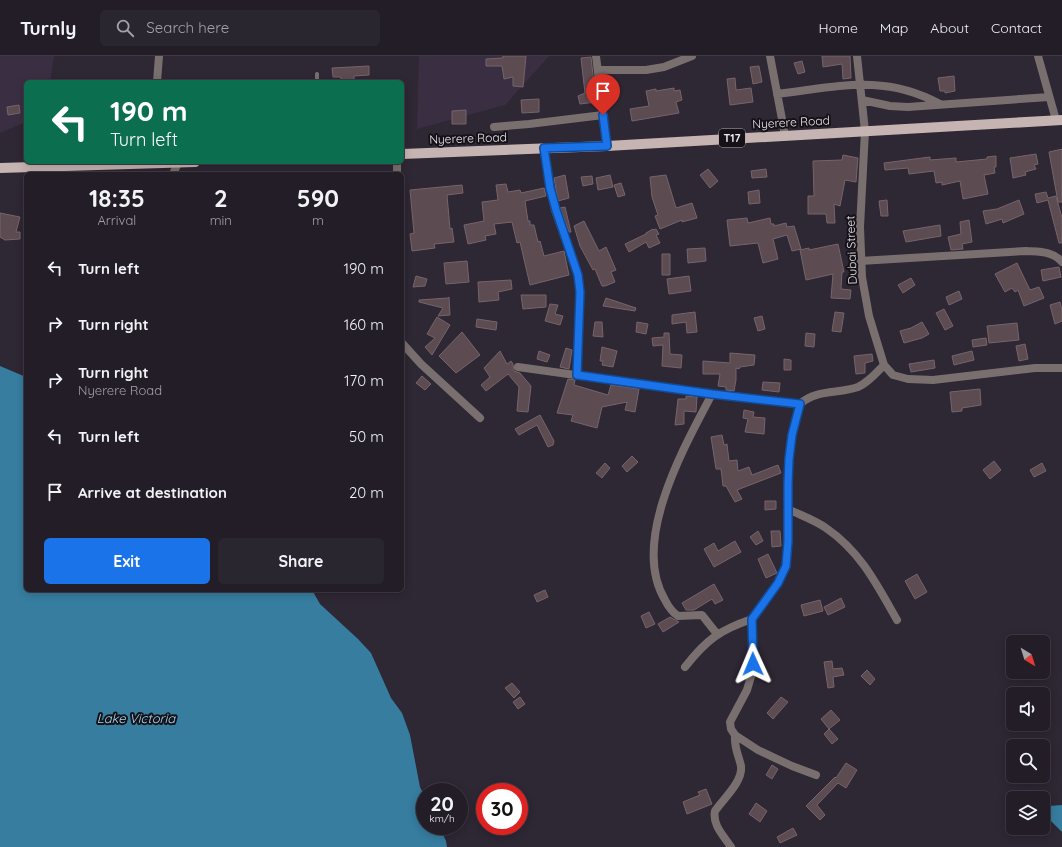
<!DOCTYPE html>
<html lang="en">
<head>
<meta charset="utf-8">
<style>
  :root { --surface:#221d27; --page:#2a262f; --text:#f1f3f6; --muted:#a2a2a7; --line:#3f3b44; --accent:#1a73e8 }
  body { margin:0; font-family:Quicksand,sans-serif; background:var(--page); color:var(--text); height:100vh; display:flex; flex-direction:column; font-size:15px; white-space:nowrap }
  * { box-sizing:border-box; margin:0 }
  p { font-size:13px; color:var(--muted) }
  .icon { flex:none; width:22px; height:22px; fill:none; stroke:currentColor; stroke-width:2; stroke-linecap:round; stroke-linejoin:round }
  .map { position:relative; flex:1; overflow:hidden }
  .drawer { position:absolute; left:24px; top:116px; width:380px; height:420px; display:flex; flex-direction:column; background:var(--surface); border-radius:6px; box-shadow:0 2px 10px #0003,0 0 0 1px var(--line) }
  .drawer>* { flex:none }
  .banner { position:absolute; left:24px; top:24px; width:380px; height:84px; border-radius:6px; box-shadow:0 2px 10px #0003,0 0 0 1px var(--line); background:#0b6e4f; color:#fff; overflow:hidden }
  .needle { width:26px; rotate:142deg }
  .fabs { position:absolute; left:1006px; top:579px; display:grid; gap:8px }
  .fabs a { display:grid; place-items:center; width:44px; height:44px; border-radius:6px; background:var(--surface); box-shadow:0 2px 10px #0003,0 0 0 1px var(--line); font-size:20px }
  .speed { position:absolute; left:416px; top:727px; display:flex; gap:8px; font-size:20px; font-weight:700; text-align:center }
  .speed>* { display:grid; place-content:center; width:52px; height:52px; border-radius:50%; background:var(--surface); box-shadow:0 2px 10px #0003,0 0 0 1px var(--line); line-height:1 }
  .speed small { font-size:10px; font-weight:400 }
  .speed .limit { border:6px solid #d22; background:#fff; color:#111 }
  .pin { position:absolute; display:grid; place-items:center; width:34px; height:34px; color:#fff; margin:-41px -17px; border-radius:50% 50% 50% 0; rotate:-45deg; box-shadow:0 0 4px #0007 }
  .pin .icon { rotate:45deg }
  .me { position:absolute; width:44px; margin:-22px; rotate:359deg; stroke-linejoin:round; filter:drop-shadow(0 0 3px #0008) }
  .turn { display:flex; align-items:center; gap:14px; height:84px; padding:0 20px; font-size:18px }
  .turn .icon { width:52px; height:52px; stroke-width:2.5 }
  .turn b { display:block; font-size:28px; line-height:34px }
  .eta { display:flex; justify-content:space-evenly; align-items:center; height:68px; text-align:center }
  .eta b { font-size:24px; font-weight:700; line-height:28px }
  .action { display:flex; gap:8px; margin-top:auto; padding:8px 20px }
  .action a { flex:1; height:46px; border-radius:6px; background:var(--accent); color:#fff; font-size:16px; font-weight:700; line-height:46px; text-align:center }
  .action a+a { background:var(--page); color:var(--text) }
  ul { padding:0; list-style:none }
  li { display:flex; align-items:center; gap:12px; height:56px; padding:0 20px }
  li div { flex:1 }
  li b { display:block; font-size:15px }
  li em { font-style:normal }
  header { display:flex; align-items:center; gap:24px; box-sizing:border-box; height:56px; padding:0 20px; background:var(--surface); border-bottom:1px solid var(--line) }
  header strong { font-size:19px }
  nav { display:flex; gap:22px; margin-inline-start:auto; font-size:14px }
  .search { width:280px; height:36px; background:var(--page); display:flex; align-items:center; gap:10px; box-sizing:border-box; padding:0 14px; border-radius:6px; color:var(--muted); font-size:15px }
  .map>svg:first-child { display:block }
</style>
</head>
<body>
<header>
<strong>Turnly</strong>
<div class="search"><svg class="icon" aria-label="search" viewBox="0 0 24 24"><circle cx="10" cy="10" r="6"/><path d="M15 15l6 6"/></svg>Search here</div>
<nav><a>Home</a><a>Map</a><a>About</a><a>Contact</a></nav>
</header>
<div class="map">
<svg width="1062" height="791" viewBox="0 0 1062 791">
  <rect width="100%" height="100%" fill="#2e2734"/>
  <path fill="#3a2f42" d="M0,0H54L50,26H26V66L0,77Z
    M419,0H549L505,49L417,73Z"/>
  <path fill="#367da0" d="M0,310L26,321V534H312L320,548L358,583L371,597L391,642L402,657L410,679L420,731L425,741V770H439L446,785L447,791H0Z
    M1062,749V776L1049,763L1045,756L1049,750Z"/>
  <path fill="#5c4b51" stroke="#76646b" d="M503,0H526L523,31L513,30V21L504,23L502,10H486V3L503,2Z
    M822,0H850L851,22L843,23L842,8L823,11Z
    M591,1L596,46L580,48L578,40L585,37L581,2Z
    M802,5L805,16L798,18L794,7Z
    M369,10V19L354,20V26H341V21H333L332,12Z
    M759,10L762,26L753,28L750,11Z
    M954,20L955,35L945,37V35H940L938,22Z
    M735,22L736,34L751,32L753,46L730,49L727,23Z
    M674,32V35L680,34L682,44L676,46L679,57L632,65L630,53L649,50L646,35L656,33V35Z
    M539,43V56L522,57L521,44Z
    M19,49L20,57L8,59L7,51Z
    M466,54V68H452V55Z
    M1062,93V146H1058L1049,96Z
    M1036,98L1038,108L1034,109L1036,113L1025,116L1026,119L1013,122L1010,102Z
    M843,99L858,102L856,126L845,124L840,150L834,148L835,167H827L826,158H808V140H814L813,105L842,104Z
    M996,100V111H994L995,117L984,119L988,138L963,143L960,125L942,129V126L936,127L934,115L909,118L908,112L885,114L884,107L930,101V104L956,102V106L987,103V101Z
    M708,113L718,125L710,132L700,119Z
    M766,113L767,121L752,122L751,115Z
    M565,119L569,142L558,145L554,122Z
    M610,119L613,131L598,134L596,122Z
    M666,119L676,152L692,147L697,162L682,166V164L660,173L655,160L658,159L652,141L650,121Z
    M592,120L593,128L583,130L581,121Z
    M621,127L625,139L618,141L614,129Z
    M506,128L508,136L520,134L521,137L544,132L546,140L525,145L528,165H530V169H534L538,186L540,185L544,200L564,195L569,219L530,229L520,186L517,187L512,166L494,168L496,178L485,180L486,184L468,188L464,169L484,165L482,146L498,144L496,129Z
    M462,129L463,137L447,139L450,173L452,172L454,186L434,188L435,192L412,195L410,178L414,177L410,134Z
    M759,134L760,147L749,148L748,136Z
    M1046,136L1048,142L1056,140L1062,162V187H1059L1048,144L1037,147L1035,138Z
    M887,144L888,160H881L879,145Z
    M1019,144L1024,158L1003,167L1002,163L986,168L983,155L997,153Z
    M565,151L571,176H569L560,152Z
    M0,157L20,161L16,176H20V183L5,184L0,181Z
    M747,162L748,167L770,162L771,168H774V170L786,167L787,171L794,170L801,193L792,195L787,179L773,183L778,203L763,207L758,187L730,190L727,164Z
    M969,164L972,186L962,188L963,193L951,194L948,181L961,178L960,166Z
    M584,165L599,195L606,191L616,214L611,216L615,226L605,230H602L595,213L593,214L580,190L574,170Z
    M940,169L941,180L906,186L903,175Z
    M653,173L654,174L656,173L659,178L656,179L660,187L649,192L646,186L629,196L625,188L646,178V177Z
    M838,188L844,216H842L841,233L851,234L850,243L831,242L833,218L806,224L800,194L809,192V194Z
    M705,192L706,205L688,207L687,193Z
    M662,198H670V219H662Z
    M467,205L469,226L446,228L444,207Z
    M1017,207L1030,234L1039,231L1044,242L1024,250L1018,234L1015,236L1012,232L1005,236L995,218Z
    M1059,211L1061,221L1043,225L1041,214Z
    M416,220L427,223L425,230L413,231Z
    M689,220L691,235L669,238L667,223Z
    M911,222L915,229L903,237L898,229Z
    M511,224L512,233L498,236L499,244L479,246L478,226Z
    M959,235L962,243L949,249L946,241Z
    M521,239H546V251L523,253Z
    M449,241L450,259L438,260L443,252L419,246V244L448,242Z
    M606,242L636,252L635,255L603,250Z
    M1060,246L1062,254V265L1055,268L1050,249Z
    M550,248L558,249L555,258L563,260L560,269L545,265Z
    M944,253L953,270L945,274L936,257Z
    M695,256L697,276L687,277L686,266L672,268V259Z
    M835,256L844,257L841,276L832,275Z
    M762,260L765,273L758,275L754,262Z
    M437,261L450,269L432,299L425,291L435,282L427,278Z
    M477,263L497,266L496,274L476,271Z
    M595,266H602L603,281L593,280Z
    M637,266L648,268L646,278L636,276Z
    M922,266L929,278L922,282L904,287L900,275L911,272Z
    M1017,267L1019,284L989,287L987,270Z
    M462,276L480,299L456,317L439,300Z
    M664,277H669L670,298L682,299L681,312L662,310L663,289L653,290L652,282L664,281Z
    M806,277L815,278L814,291L805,290Z
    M986,282L987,289L973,291L972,284Z
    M1025,288L1028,303L1019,305L1016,290Z
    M602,291L617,295L613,311L602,309L603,305H600Z
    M566,292L572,294L569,313L560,311Z
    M500,295L507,308L511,305L513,308L514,315L520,317L531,330L528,356L517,355L519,331L508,318L486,335L481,329L490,321L484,312Z
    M539,295L550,299L547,306L537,303Z
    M972,295L974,304L954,309L952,300Z
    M730,297L755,299L754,309L740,311L739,313L736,312V324L734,335L726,334V331L718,330L720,318H703V305L730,307Z
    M872,298L873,305L865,307V317L856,318L854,300Z
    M784,303L791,304V314H784Z
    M934,304L935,312L911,316L909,308Z
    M422,320L431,328L425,334L416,327Z
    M568,323L575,324L574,329L608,339L611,329L639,333L635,356L625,354L627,346L602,351L597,372L571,365L573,359L557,357Z
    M763,326L780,327L779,336L762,334Z
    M980,333L981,349L962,352V355L952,356L950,336Z
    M686,340L697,341L696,356L684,355V368L675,369L678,343H686Z
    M744,354L754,356L753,361L765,362L764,378L745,376L748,363L743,362Z
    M540,359L554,385L553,389L548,391L537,369L519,379L515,373Z
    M722,379L724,389L727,388L729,405L737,404L738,415L749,411L752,419L778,409L781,417L737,434L742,443L735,446L726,430H723L721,413H716L711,381Z
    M632,400L638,406L627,416L622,410Z
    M994,405L1001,414L990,423L983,414Z
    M605,407L610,412L602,422L596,417Z
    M1042,407L1046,415L1034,421L1030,414Z
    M765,445H776V453L765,454Z
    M758,475L763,485L756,489L750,481Z
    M771,475H780L781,490L772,491Z
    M735,485L741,496L714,511L704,493L714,487L718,495Z
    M768,498L777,517L766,522L758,503Z
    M917,518L927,536L915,543L905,525Z
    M714,528L723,544L715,548L712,543L694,554H686L682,547Z
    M545,534L548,541L537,546L534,539Z
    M841,542L845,551L828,559L824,551Z
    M820,544L823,555L804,560L801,549Z
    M649,556L655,568L646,572L641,560Z
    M670,561L679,566L663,576L658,568Z
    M832,605L833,613L842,612L844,619L833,621L834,631L828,632L824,606Z
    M867,614L875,623L870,629L861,620Z
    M512,627L520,636L514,642L505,632Z
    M520,641L525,648L518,653L513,646Z
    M781,641L788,646L773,663L767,657Z
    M831,654L840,664L829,673L821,663Z
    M829,673L838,683L832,688L824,678Z
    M846,707L857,714L846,732L838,727L817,749L825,759L820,764L806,750L835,721L836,722Z
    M772,709L778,713L772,723L766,719Z
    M706,733L712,748L687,758L683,746L700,739L698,736Z
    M756,747L767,755L760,766L749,758Z
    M793,772L797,779L780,787L777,781Z"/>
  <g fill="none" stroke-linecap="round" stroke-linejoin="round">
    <path stroke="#786f6e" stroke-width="4" d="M317,26V18"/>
    <path stroke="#786f6e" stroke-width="8" d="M596,0L607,90
      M770,0L785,79
      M857,0L865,75L860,171L862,221L869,260L884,309L893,319L908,323L933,324L1035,312H1062
      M1038,0L1056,64
      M598,14H646L664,11L692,0
      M157,26L159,0
      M777,38C837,31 883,17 940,48
      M862,44L890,50L908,51L1049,41
      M494,71L529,68L603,59
      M544,92L550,132L555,154L578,219L580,236L577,319
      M397,106V118
      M173,118L178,107
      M860,205L1026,195C1039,196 1053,195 1062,206
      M402,287L421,308L480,362
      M518,311L712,338L800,348
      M712,338C684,391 630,486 665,544C668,550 672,556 678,560L702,559L717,578
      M788,453C800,459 815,464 826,472C861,496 877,529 897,564
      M685,611C707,583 720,574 752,563
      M816,719L792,710L758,694L735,679L731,673L730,666L747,634L752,617V563L778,527L786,510L788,485V428L789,403L792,379L800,348C816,333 839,338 858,331C869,326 876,317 884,309
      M731,791C724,780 712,769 715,755C723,743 743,726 741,710C738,697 734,692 735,679"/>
    <path stroke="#c6b4b2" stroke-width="10" d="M402,98L607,90L1062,64
      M0,112L195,106"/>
  </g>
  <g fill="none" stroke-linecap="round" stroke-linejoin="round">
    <defs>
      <path id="route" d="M603,59L607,90L544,92L550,132L556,154L578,219L580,236L577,319L712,338L800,348L792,379L789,403L788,428V485L786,510L778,527L752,563L753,608"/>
    </defs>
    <use href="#route" stroke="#114b97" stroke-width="10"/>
    <use href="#route" stroke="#1a73e8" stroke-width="7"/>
  </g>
  <g text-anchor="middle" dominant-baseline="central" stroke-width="4" stroke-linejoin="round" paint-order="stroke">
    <rect fill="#151117" stroke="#aea9b0" stroke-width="1" x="719" y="73" width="26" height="18" rx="3"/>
    <g font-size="11" font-weight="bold" fill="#efeaf2">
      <text x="732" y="82">T17</text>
    </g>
    <g font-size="12" fill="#efeaf2" stroke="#151117">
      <text transform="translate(791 66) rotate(-3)">Nyerere Road</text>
      <text transform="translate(468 82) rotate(-2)">Nyerere Road</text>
      <text transform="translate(851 194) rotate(-92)">Dubai Street</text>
    </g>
    <g font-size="13" font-style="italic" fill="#a4dcfb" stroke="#151117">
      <text x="136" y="662">Lake Victoria</text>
    </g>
  </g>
</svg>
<div class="fabs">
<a><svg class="needle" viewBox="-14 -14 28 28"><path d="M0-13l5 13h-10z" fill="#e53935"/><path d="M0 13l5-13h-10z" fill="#a2a2a7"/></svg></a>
<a><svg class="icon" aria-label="sound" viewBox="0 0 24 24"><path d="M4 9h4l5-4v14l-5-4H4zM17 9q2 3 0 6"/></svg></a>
<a><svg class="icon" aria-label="search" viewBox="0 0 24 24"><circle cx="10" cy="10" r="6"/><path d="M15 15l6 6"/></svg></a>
<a><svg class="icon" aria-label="layers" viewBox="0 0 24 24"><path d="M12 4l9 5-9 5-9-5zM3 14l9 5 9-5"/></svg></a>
</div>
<div class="speed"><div>20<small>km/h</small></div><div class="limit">30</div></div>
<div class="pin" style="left:603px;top:59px;background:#d93025"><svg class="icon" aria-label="arrive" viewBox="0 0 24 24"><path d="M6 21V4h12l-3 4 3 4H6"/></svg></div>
<svg class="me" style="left:753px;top:608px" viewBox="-20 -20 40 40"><path d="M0-17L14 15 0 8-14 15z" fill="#1a73e8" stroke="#fff" stroke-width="4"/></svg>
<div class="banner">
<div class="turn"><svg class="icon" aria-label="left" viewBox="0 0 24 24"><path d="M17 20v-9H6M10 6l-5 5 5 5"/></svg><div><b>190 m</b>Turn left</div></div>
</div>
<section class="drawer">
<div class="eta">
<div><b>18:35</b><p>Arrival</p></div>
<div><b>2</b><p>min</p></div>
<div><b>590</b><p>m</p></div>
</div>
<ul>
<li><svg class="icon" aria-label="left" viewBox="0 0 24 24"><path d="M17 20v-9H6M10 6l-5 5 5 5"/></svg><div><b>Turn left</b></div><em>190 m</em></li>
<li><svg class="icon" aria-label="right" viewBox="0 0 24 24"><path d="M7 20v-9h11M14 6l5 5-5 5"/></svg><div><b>Turn right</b></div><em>160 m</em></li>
<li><svg class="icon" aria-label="right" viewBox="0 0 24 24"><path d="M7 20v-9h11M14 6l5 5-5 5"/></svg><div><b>Turn right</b><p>Nyerere Road</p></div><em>170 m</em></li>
<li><svg class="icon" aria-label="left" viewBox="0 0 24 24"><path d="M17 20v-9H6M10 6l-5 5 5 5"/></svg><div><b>Turn left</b></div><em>50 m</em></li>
<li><svg class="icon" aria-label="arrive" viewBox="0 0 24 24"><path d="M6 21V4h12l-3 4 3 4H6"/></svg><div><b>Arrive at destination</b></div><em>20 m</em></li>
</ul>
<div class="action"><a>Exit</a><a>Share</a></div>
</section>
</div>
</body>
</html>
